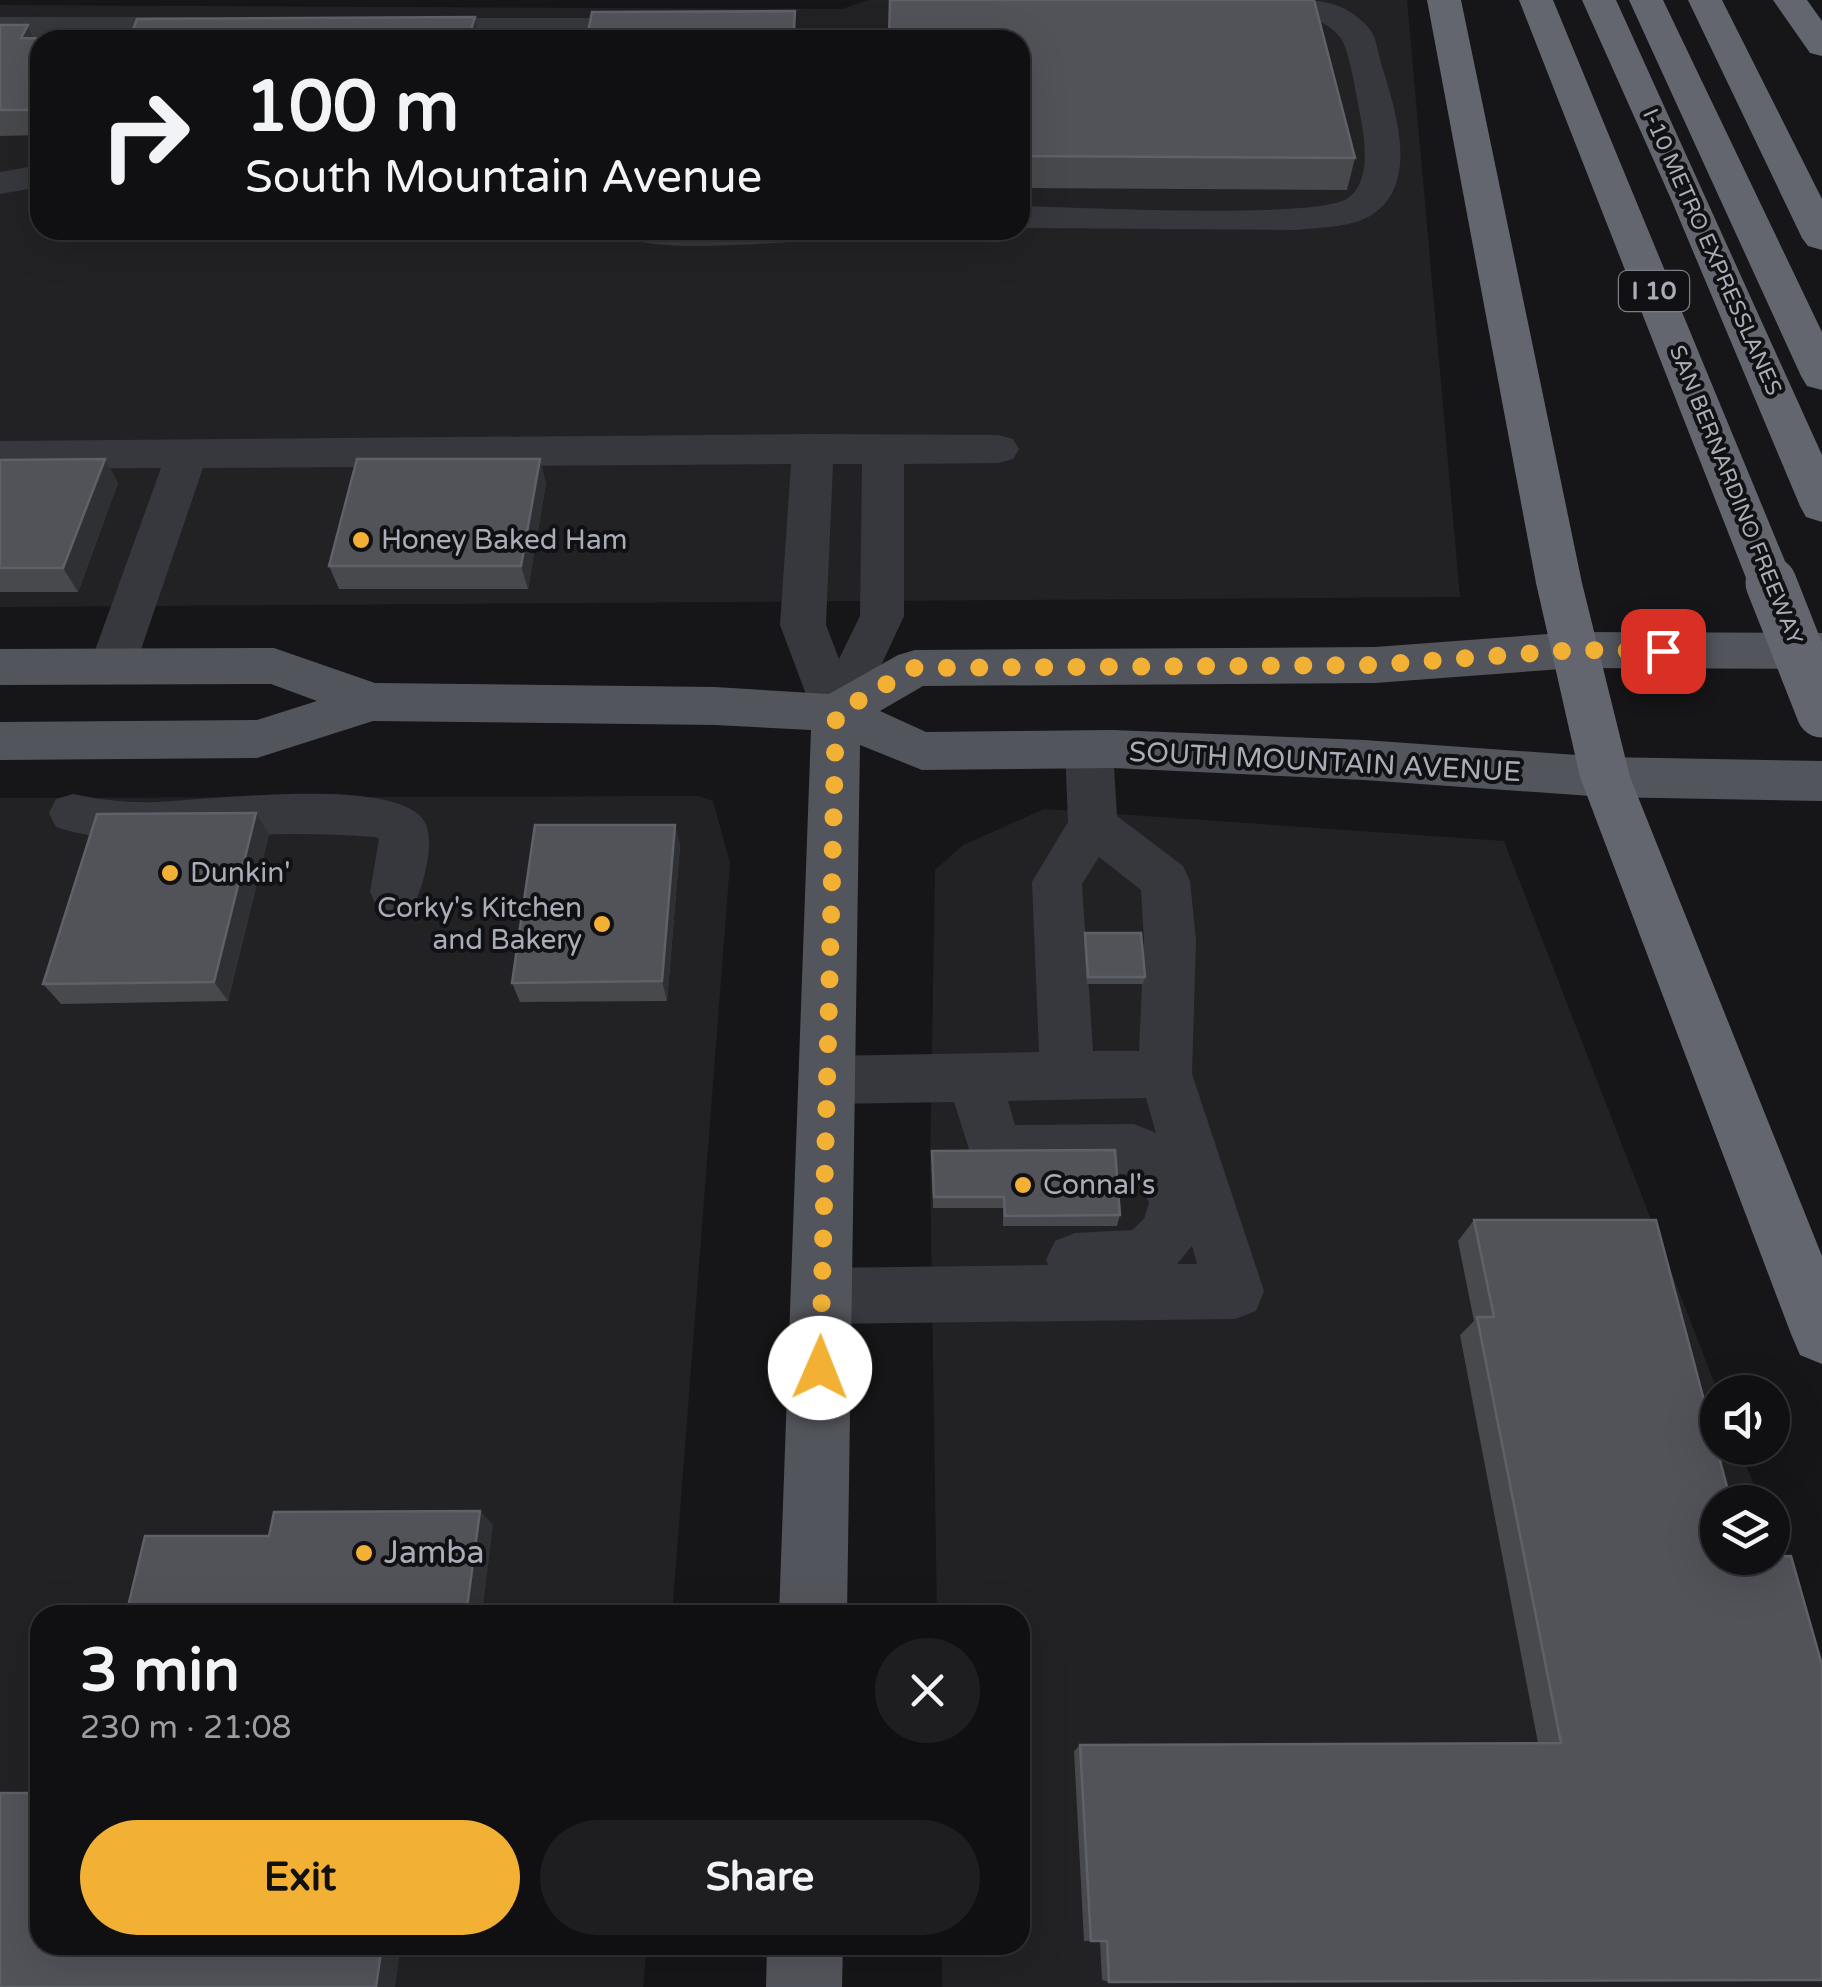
<!DOCTYPE html>
<html lang="en">
<head>
<meta charset="utf-8">
<style>
  :root { --surface:#101012; --page:#1e1e20; --text:#f1f3f6; --muted:#9c9d9f; --line:#303032; --accent:#f2b134 }
  body { margin:0; font-family:"Varela Round",sans-serif; background:var(--page); color:var(--text); height:100vh; display:flex; flex-direction:column; font-size:38px; white-space:nowrap }
  * { box-sizing:border-box; margin:0 }
  p { font-size:32px; color:var(--muted) }
  .icon { flex:none; width:55px; height:55px; fill:none; stroke:currentColor; stroke-width:2; stroke-linecap:round; stroke-linejoin:round }
  .map { position:relative; flex:1; overflow:hidden }
  .side { position:absolute; left:30px; top:1605px; width:1000px; height:350px; display:flex; flex-direction:column; background:var(--surface); border-radius:30px; box-shadow:0 10px 40px #0002,0 0 0 2px var(--line) }
  .side>* { flex:none }
  .hud { position:absolute; left:30px; top:30px; width:1000px; height:210px; border-radius:30px; box-shadow:0 10px 40px #0002,0 0 0 2px var(--line); background:#101012; color:var(--text); overflow:hidden }
  .tools { position:absolute; left:1700px; top:1375px; display:grid; gap:20px }
  .tools a { display:grid; place-items:center; width:90px; height:90px; border-radius:50%; background:var(--surface); box-shadow:0 10px 40px #0002,0 0 0 2px var(--line); font-size:50px }
  .pin { position:absolute; display:grid; place-items:center; width:85px; height:85px; color:#fff; margin:-42px; border-radius:20px; box-shadow:0 5px 15px #0006 }
  .me { position:absolute; width:110px; margin:-55px; rotate:1deg; stroke-linejoin:round; filter:drop-shadow(0 0 8px #0008) }
  .turn { display:flex; align-items:center; gap:35px; height:210px; padding:0 50px; font-size:45px }
  .turn .icon { width:130px; height:130px; stroke-width:2.5 }
  .turn b { display:block; font-size:70px; line-height:85px }
  .round { display:grid; place-items:center; flex:none; width:105px; height:105px; border-radius:52px; background:var(--page) }
  .overview { display:flex; align-items:center; justify-content:space-between; height:170px; padding:0 50px }
  h1 { font-size:60px; font-weight:700; line-height:75px }
  .primary-button { display:flex; gap:20px; margin-top:auto; padding:20px 50px }
  .primary-button a { flex:1; height:115px; border-radius:60px; background:var(--accent); color:#111; font-size:40px; font-weight:700; line-height:115px; text-align:center }
  .primary-button a+a { background:var(--page); color:var(--text) }
  .map>svg:first-child { display:block }
</style>
</head>
<body>
<div class="map">
<svg width="1822" height="1987" viewBox="0 0 1822 1987">
  <rect width="100%" height="100%" fill="#161618"/>
  <path fill="#222225" fill-rule="evenodd" d="M868,0H1407L1460,597L0,607V5L842,9ZM40,40H1020V230H40Z
    M699,796L713,801L730,863L672,1615H40V1945H647L643,1987H0V798Z
    M1044,809L1504,841L1718,1392V1448H1739L1761,1502H1718V1558H1772L1773,1533L1822,1660V1987H942V1945H1020V1615H937L930,1165L935,870L963,845Z"/>
  <g fill="none" stroke-linecap="round" stroke-linejoin="round">
    <path fill="#37383d" fill-rule="evenodd" d="M1292,0C1323,0 1345,2 1368,27C1376,35 1378,52 1381,63C1394,106 1421,182 1373,214C1353,228 1320,227 1297,230L1020,228V206C1072,207 1318,220 1348,198C1371,181 1365,143 1361,119C1357,101 1350,50 1340,37C1328,21 1303,17 1292,0Z
      M0,17H203L215,20L220,27L215,34L203,37H0Z
      M406,18H658L670,21L675,28L670,35L658,38L394,35L389,28L394,21Z
      M40,165V187L0,194V172Z
      M617,230H826L820,238L807,241C771,242 636,257 617,230Z
      M813,434L998,435L1013,439L1019,449L1013,459L998,463L904,464V616L853,726L836,731L819,726L813,713L780,625L791,464L203,468L135,667L128,679L112,684L96,679L89,667L161,468L0,469V441ZM833,464H862L860,616L839,659L826,625Z
      M1089,731L1106,736L1113,749L1117,816L1183,866L1190,881L1196,940L1192,1074L1264,1291L1256,1311L1235,1319L821,1324L800,1316L792,1296L800,1276L821,1268L1048,1265L1046,1260L1055,1241L1075,1233L1132,1230L1144,1219L1149,1203L1141,1185L1125,1174L995,1175L975,1168L954,1102L827,1104L808,1097L800,1080L808,1063L827,1056L1039,1052L1032,882L1068,822L1065,749L1072,736ZM1099,857L1141,890L1144,940L1139,1051H1093L1082,884ZM1146,1098L1156,1133L1134,1124L1015,1125L1008,1101ZM1192,1246L1197,1264H1177Z
      M73,794C101,800 129,803 157,802C211,800 388,777 422,818C438,837 423,887 413,907L395,913L377,907L370,892L379,839L376,837C334,834 292,833 250,835C184,838 120,848 56,827L49,813L56,799Z"/>
    <path fill="#53555c" fill-rule="evenodd" d="M1575,632L1822,633V669L1575,668L1375,683L923,686L880,711L926,732L1113,730L1364,740L1605,757L1822,761V801L1605,797L1364,780L1113,768L922,770L860,745L847,1615H779L811,730L715,725L373,721L257,758L0,760V722L257,720L317,701L271,684L0,685V649L274,648L375,683L715,687L829,694L898,655L915,650L1375,647Z
      M767,1945H843L842,1987H766Z"/>
    <path fill="#63666e" fill-rule="evenodd" d="M1427,0H1461L1582,583L1630,777L1822,1256V1364L1800,1355L1791,1334L1580,777L1536,583Z
      M1519,0H1553L1794,583L1787,595L1771,600L1755,595L1748,583Z
      M1582,0H1616L1822,455V522L1806,517L1800,506L1671,199Z
      M1629,0H1663L1822,332V390L1807,386L1801,376Z
      M1688,0H1722L1822,199V250L1808,246L1802,238Z
      M1773,0H1807L1822,21V56L1810,53Z"/>
    <path stroke="#63666e" stroke-width="51" d="M1771,583L1822,712"/>
  </g>
  <path fill="#47494d" d="M795,11L796,40H40V135L0,136V25H28L35,38L129,40L475,17L479,36L587,37Z
    M1020,40L1355,158L1347,190L1020,188Z
    M105,459L118,483L78,592H0V460Z
    M546,483L528,589H339L329,566Z
    M675,825L680,846L667,1001L520,1002L512,983Z
    M269,834L228,1001L61,1004L43,984Z
    M1085,933L1145,977L1143,984H1087L1084,940Z
    M932,1163L1120,1215L1117,1226H1003V1208H933Z
    M1474,1220L1718,1558L1822,1665L1109,1982L1102,1980L1100,1941H1084L1074,1751L1080,1745L1538,1743L1460,1335L1474,1321L1458,1241Z"/>
  <path fill="#2f3033" d="M475,17L480,40L469,36Z
    M28,25L40,50L21,38Z
    M105,459L118,483L78,592L63,568Z
    M540,459L546,483L528,589L521,566Z
    M256,813L269,834L228,1001L214,982Z
    M675,825L680,846L667,1001L662,981Z
    M480,1511L493,1525L482,1615H466Z
    M382,1945H401L395,1987H376Z"/>
  <path fill="#525359" stroke="#5f6168" stroke-width="2.5" d="M890,0H1314L1355,158L1020,156V40H889Z
    M795,11L793,40H40V110H0V25H28L21,38L129,40L137,19L475,17L469,36L587,37L592,12Z
    M105,459L63,568H0V460Z
    M357,459H540L521,566H329Z
    M256,813L214,982L43,984L97,814Z
    M535,825H675L662,981L512,983Z
    M1085,933H1141L1145,977H1088Z
    M1115,1150L1120,1215L1005,1216L1004,1197H934L932,1151Z
    M1474,1220H1656L1731,1502H1718V1558L1791,1556L1822,1665V1980L1109,1982L1107,1941H1091L1080,1745L1561,1743L1477,1317H1494Z
    M480,1511L466,1615H126L145,1536H269L274,1512Z
    M0,1793H40V1945H382L376,1987H0Z"/>
  <g fill="none" stroke-linecap="round" stroke-linejoin="round">
    <path stroke="#f2b134" stroke-width="18" stroke-dasharray="0 32.4" d="M820,1368L836,714L914,668L1374,665L1576,650L1663,651"/>
  </g>
  <g fill="#f2b134" stroke="#111113" stroke-width="4">
    <circle cx="361" cy="540" r="10"/>
    <circle cx="170" cy="873" r="10"/>
    <circle cx="602" cy="924" r="10"/>
    <circle cx="1023" cy="1185" r="10"/>
    <circle cx="364" cy="1553" r="10"/>
  </g>
  <g text-anchor="middle" dominant-baseline="central" stroke-width="8" stroke-linejoin="round" paint-order="stroke">
    <g font-size="22" fill="#a8adb8" stroke="#111113">
      <text transform="translate(1712 252) rotate(66)">I-10 METRO EXPRESSLANES</text>
      <text transform="translate(1736 495) rotate(68)">SAN BERNARDINO FREEWAY</text>
    </g>
    <rect fill="#111113" stroke="#7b7e86" stroke-width="2.5" x="1619" y="271" width="70" height="40" rx="8"/>
    <g font-size="25" font-weight="bold" fill="#a8adb8">
      <text x="1654" y="291">I 10</text>
    </g>
    <g font-size="28" fill="#a8adb8" stroke="#111113" text-anchor="start">
      <text x="381" y="540">Honey Baked Ham</text>
      <text x="190" y="873">Dunkin'</text>
      <text x="582" y="908" text-anchor="end">Corky's Kitchen<tspan x="582" dy="32">and Bakery</tspan></text>
      <text x="1043" y="1185">Connal's</text>
    </g>
    <g font-size="28" fill="#a8adb8" stroke="#111113">
      <text transform="translate(1325 762) rotate(3)">SOUTH MOUNTAIN AVENUE</text>
    </g>
    <g font-size="32" fill="#a8adb8" stroke="#111113" text-anchor="start">
      <text x="384" y="1553">Jamba</text>
    </g>
  </g>
</svg>
<div class="tools">
<a><svg class="icon" aria-label="sound" viewBox="0 0 24 24"><path d="M4 9h4l5-4v14l-5-4H4zM17 9q2 3 0 6"/></svg></a>
<a><svg class="icon" aria-label="layers" viewBox="0 0 24 24"><path d="M12 4l9 5-9 5-9-5zM3 14l9 5 9-5"/></svg></a>
</div>
<div class="pin" style="left:1663px;top:651px;background:#d93025"><svg class="icon" aria-label="arrive" viewBox="0 0 24 24"><path d="M6 21V4h12l-3 4 3 4H6"/></svg></div>
<svg class="me" style="left:820px;top:1368px" viewBox="-20 -20 40 40"><circle r="19" fill="#fff"/><path d="M0-13L10 11 0 6-10 11z" fill="#f2b134"/></svg>
<div class="hud">
<div class="turn"><svg class="icon" aria-label="right" viewBox="0 0 24 24"><path d="M7 20v-9h11M14 6l5 5-5 5"/></svg><div><b>100 m</b>South Mountain Avenue</div></div>
</div>
<section class="side">
<div class="overview"><div><h1>3 min</h1><p>230 m · 21:08</p></div><a class="round"><svg class="icon" aria-label="close" viewBox="0 0 24 24"><path d="M6 6l12 12M18 6L6 18"/></svg></a></div>
<div class="primary-button"><a>Exit</a><a>Share</a></div>
</section>
</div>
</body>
</html>
